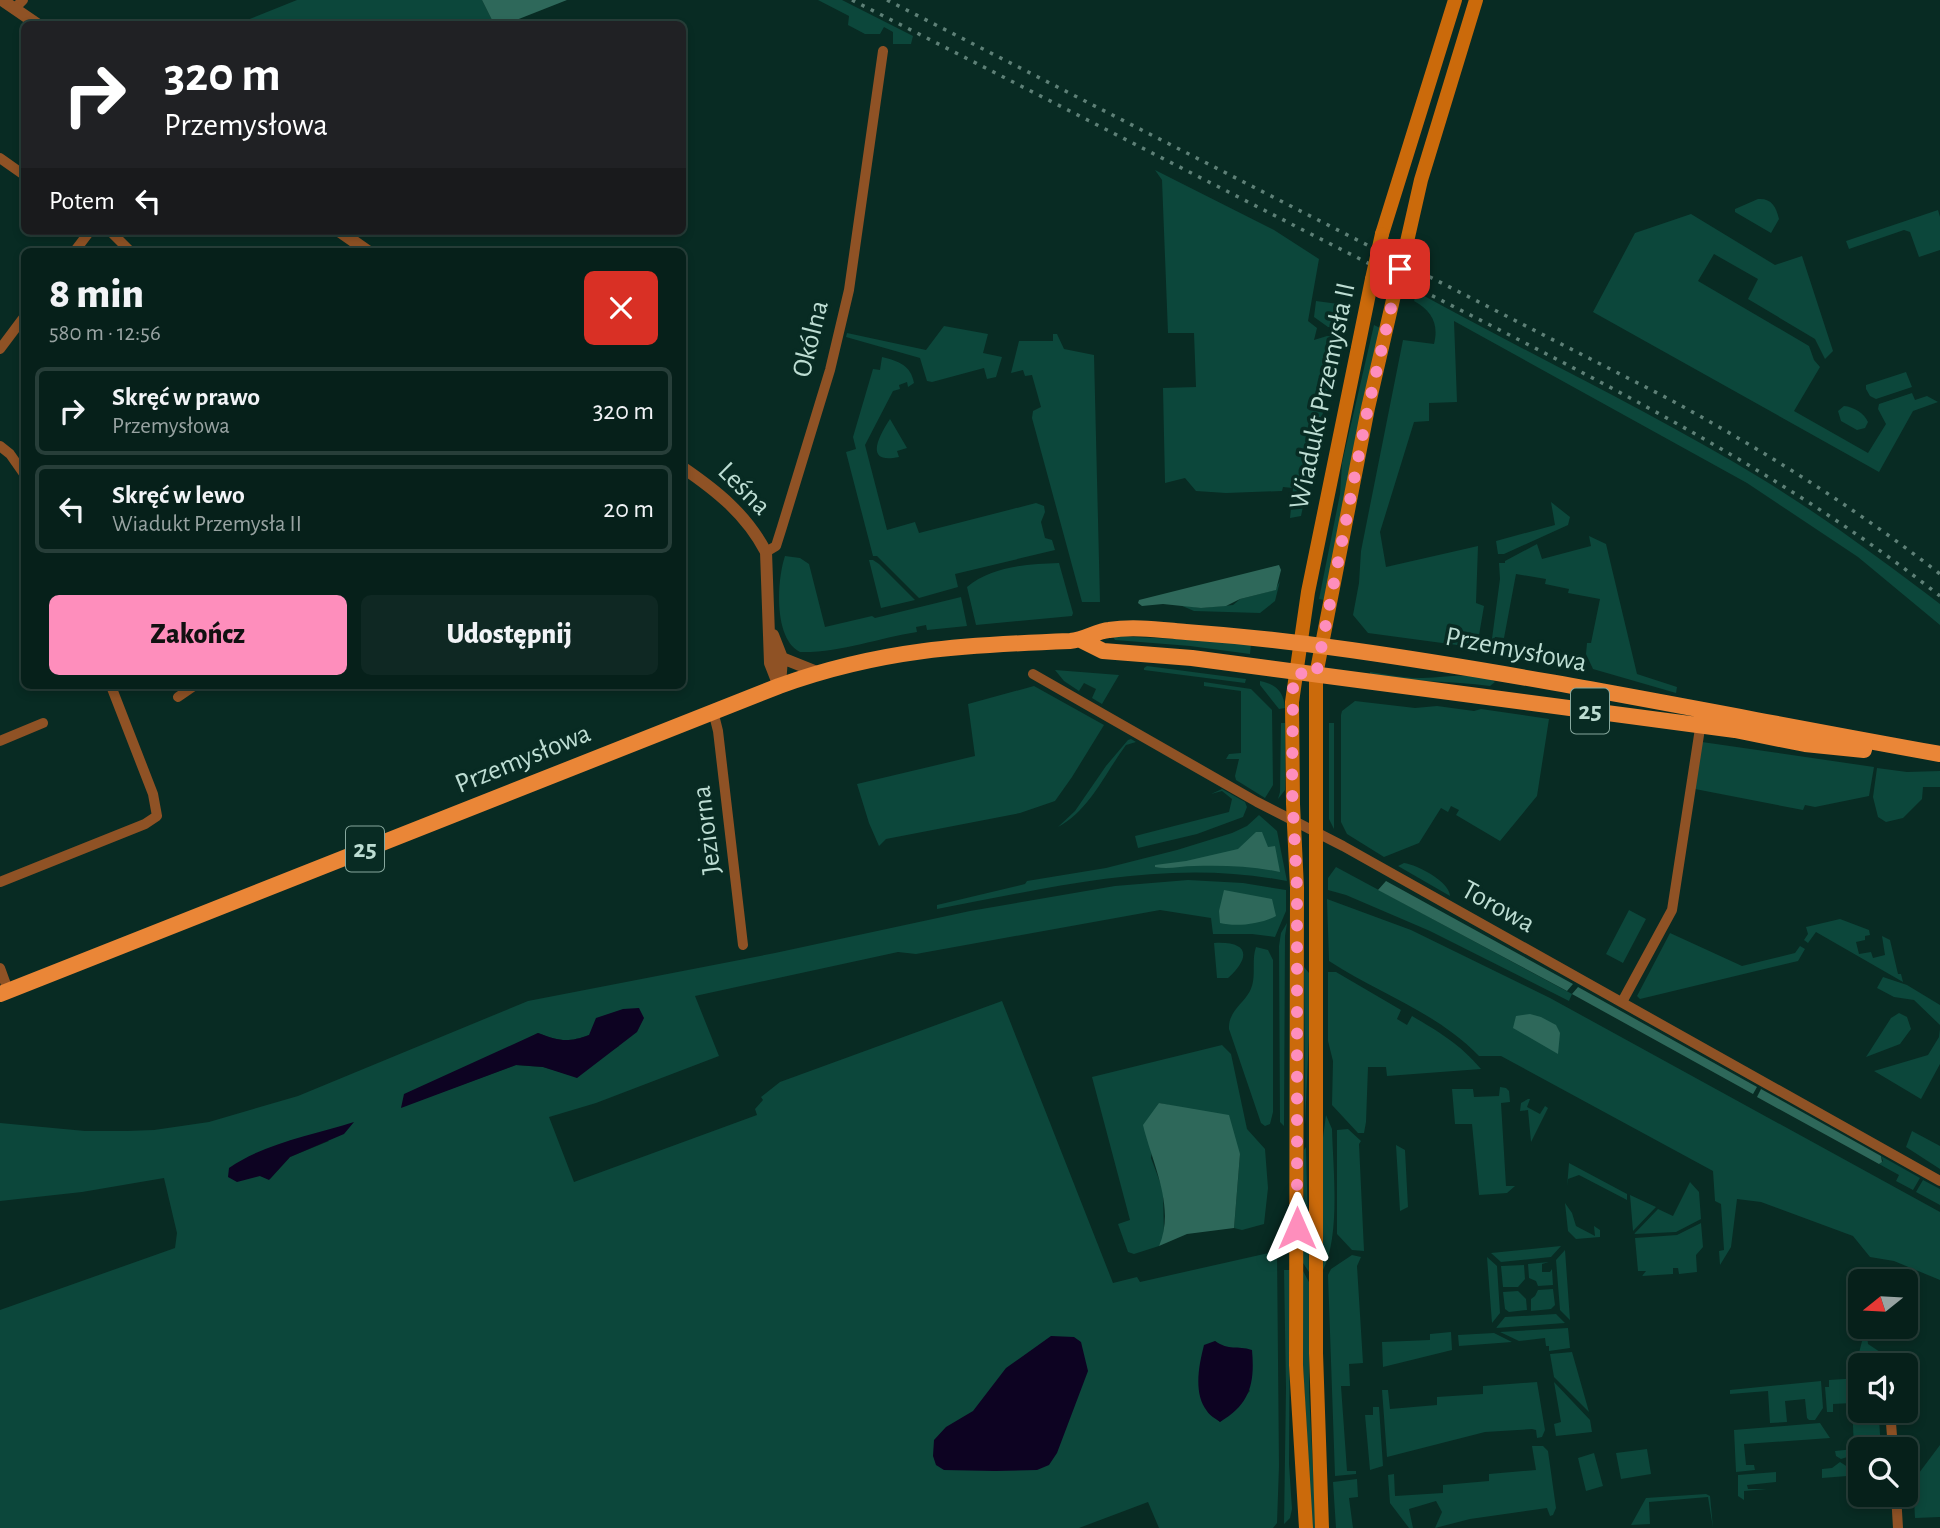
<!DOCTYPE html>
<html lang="pl">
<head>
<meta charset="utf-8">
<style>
  :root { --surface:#06201a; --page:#0f2823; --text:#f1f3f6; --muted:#98a3a2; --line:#273e39; --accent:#fe8ebc }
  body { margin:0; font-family:"Alegreya Sans",sans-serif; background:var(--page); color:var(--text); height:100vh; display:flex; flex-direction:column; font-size:26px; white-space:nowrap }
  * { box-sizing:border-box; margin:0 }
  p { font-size:23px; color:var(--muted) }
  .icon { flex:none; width:38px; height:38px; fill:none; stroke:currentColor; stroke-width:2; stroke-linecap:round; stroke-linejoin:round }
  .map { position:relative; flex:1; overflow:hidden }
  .details { position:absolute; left:21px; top:248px; width:665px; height:441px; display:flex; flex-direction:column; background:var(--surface); border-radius:10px; box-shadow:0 4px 10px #0003,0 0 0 2px var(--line) }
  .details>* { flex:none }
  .top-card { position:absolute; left:21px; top:21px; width:665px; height:214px; border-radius:10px; box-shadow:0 4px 10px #0003,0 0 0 2px var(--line); background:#202124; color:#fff; overflow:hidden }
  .needle { width:46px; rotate:252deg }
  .buttons { position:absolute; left:1848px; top:1269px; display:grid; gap:14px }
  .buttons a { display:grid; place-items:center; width:70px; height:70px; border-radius:10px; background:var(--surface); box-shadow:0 4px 10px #0003,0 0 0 2px var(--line); font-size:35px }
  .pin { position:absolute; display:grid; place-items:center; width:60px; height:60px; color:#fff; margin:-30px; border-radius:14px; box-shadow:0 4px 10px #0006 }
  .me { position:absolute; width:77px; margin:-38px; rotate:0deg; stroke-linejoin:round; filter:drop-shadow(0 0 5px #0008) }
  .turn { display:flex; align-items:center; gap:24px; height:147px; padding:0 28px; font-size:32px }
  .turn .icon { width:91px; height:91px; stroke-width:2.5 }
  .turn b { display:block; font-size:49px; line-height:60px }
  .then { display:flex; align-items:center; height:66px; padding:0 28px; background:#0003; gap:14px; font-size:26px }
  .round { display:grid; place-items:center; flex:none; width:74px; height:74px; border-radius:10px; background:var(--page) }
  .head { display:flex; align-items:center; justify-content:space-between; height:119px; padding:0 28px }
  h1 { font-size:42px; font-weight:800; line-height:52px }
  .button { display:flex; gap:14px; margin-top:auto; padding:14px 28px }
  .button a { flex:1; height:80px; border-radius:10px; background:var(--accent); color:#111; font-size:28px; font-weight:800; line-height:80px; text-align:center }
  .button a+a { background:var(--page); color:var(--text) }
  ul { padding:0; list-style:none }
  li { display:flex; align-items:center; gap:21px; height:88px; margin:0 14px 10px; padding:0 14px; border:4px solid var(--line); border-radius:10px }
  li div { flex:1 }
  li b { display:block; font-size:26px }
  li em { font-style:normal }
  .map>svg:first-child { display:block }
</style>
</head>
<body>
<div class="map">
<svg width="1940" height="1528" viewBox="0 0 1940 1528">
  <rect width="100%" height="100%" fill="#082b23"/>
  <path fill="#0c473b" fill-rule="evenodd" d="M297,0H482L494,24H237Z
    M818,0H842L913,36L911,44H893V32L884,27L880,34H865L848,25L849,16Z
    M1155,170L1274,230L1319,259L1308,321L1317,328L1314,340L1327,336L1339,337L1301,516L1290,518L1293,488L1283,487L1282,491L1226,493L1196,491L1185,478L1165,483L1163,388L1196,387L1194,333H1168L1162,180Z
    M1758,199C1771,198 1776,206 1779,219L1771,233L1735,212V209Z
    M1938,210L1940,217V250L1919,257L1910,232L1904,230L1849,249L1846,241Z
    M1691,214L1775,265L1802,256L1833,351L1825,359L1815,339L1748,299L1758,279L1714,254L1698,281L1809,346L1814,360L1820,367L1794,411L1868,453L1886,424L1878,409L1879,404L1912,393L1915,400L1927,396L1938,402L1913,411L1879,472L1593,312L1635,233Z
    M1417,292C1531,355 1650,411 1762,479C1824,517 1882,560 1940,604V625L1858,557L1747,483L1454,321L1457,402L1429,403V421L1414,422L1380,532L1386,567L1478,546L1476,603L1484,606L1478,641L1471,645H1457L1368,633L1353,615L1359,583L1361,551L1403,340L1434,344C1439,324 1432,311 1414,301Z
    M1316,301L1346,305L1342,329L1328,327L1314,317Z
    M1374,325L1380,328L1324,600L1319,599L1340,494L1342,463Z
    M944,326L988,334L983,353L1002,357L996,377L987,379L984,368L932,382L927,381L920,358L846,337L847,333L926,350Z
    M1053,334H1057L1064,349L1094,355L1100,602H1082L1032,418L1033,411L1041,407L1032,375L1025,376L1023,370L1011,373L1019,341H1053Z
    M882,357C898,361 911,365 914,383L908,387L907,382L899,385L900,389L893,391L865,445L887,530L915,522L919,533L1036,503L1044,506L1045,512L1041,522L1045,538L1052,540L1055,550L955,574L958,587L919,598L877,556H873L846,452L856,449L853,437L873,369L880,370Z
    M1906,372L1912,387L1876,399L1870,396L1866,389V385Z
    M1844,406C1854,407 1864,413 1868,422L1865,428L1857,430L1841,421L1838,411Z
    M890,419L907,448L897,451L899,457C863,465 879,436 890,419Z
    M1551,502L1570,517L1568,525L1504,554H1498L1496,541L1555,525Z
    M1589,536L1606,544L1637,674L1677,687L1676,693L1593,669L1586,654L1587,643H1591L1600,599L1568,593L1569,589L1545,584L1546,579L1516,574L1504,638L1495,637L1493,648L1491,646L1500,579L1499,563H1505V561L1537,544L1542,559L1591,546Z
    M785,556L800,558L809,564L825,627L872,616L875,618L961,597L967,626L927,630L926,625L916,627L917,632C878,638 840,653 800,652C773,639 777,579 785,556Z
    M869,560H873L879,564L915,600L881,608Z
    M1059,563L1073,613L1072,616L976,625L967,587C992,566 1028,564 1059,563Z
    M1280,581L1275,601L1260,613L1194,611L1180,605L1201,608L1233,605L1240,599L1275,590Z
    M1116,636L1251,643L1250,654L1190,646L1115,640L1113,637Z
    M1147,666L1246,679L1245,683L1144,670V668Z
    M1055,670L1119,675L1102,704L1092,698L1096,689L1084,683L1079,691L1064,681Z
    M1370,672C1385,674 1400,677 1414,678C1434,679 1480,670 1495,682L1490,686C1450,681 1410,681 1370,677Z
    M1260,681C1276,684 1284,692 1285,708L1279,709L1260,685Z
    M1204,682L1251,689L1272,710L1273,785L1265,798L1236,780L1235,776L1239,759H1226L1229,754L1241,753V691L1204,686Z
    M1034,686L1104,725L1072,777L1055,801L1020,813L886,839L879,846L869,823L857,784L975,756L968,704Z
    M1355,701L1415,708L1437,706L1474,711L1481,709L1549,719L1537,796L1500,841L1456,815L1459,810L1451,806L1448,812L1441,808L1419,843L1384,857L1347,834L1341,822V715L1342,711Z
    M1281,723H1285V790L1278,799L1280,792Z
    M1329,723H1334V829L1329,819Z
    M1131,739L1136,742L1126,745C1105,773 1090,810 1058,827L1075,811L1106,766L1128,740Z
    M1702,742L1874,767L1869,796L1815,807L1805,805L1803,810L1695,789Z
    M1877,768L1907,772L1940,771V787H1923L1922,799L1903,818L1886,822L1878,817L1873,797Z
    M1222,789L1245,802L1247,807L1243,817L1197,834L1138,848L1135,836L1229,812L1232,799L1222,791L1211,794Z
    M1259,815L1277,831L1287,881C1167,858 1055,887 937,909V905L1025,884L1027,881L1106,868L1177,850L1232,833L1247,826Z
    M1404,863C1418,865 1450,882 1450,896L1398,866Z
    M1336,867L1572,994L1569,1001L1430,931L1346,895L1328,890V878Z
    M1188,880L1243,883L1286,890V911L1275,937L1252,934H1213L1211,918L1160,910L916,954L898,952L695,996L719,1056L596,1103L549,1117L574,1182L757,1115L755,1109L763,1100L761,1097L780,1082L1002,1001L1113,1283L1137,1277L1140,1282L1277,1251L1279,1466L1277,1523L1273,1528H1159L1148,1502L1079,1528H0V1310L175,1248L177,1233L164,1178L82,1192L0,1201V1123L85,1131H127L154,1130L209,1122L298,1096L528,1001L775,953L970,911L1115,886ZM538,1033C558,1041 568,1043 589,1035L619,1046L600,1058L577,1077L543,1067L516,1065L401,1107ZM311,1136L329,1141L290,1157L270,1179L260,1176L289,1141ZM1215,1341L1226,1349L1250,1391L1220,1422L1207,1411L1199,1390Z
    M1327,899L1411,930L1550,998L1940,1212V1280L1894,1261L1870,1257L1853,1236L1761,1202L1737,1199L1731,1247L1720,1265L1719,1251L1724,1250L1721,1204L1715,1201L1713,1171L1501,1056H1479C1435,1011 1381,995 1329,961Z
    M1629,910L1646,919L1623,963L1606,954Z
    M1840,919L1869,930L1870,935L1865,936V940L1856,942L1859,954L1871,952L1873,958L1885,955L1882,936L1890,940L1898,974H1901L1903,982L1816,932L1808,943L1804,940L1808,934L1806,927Z
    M1287,923L1285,936L1284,1126L1280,1122L1279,946L1281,933Z
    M1670,933L1742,966L1795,953L1800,946L1805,949L1798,961L1640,999L1637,996Z
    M1214,943C1248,941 1252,956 1228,978H1217Z
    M1256,947L1268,950L1273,960V1112L1270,1124L1265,1126L1261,1123L1229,1029C1228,1012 1243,1004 1250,991C1257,977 1251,961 1256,947Z
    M1304,967L1309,973V1037L1305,1125Z
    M1328,972H1336L1401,1010L1397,1019L1407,1025L1412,1016C1439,1032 1460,1044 1481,1069L1387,1076L1386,1067H1368L1366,1122L1364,1133H1358L1332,1105L1333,1061L1328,1041Z
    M1883,977L1907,985L1940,1005V1025L1914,1000L1894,997L1877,988Z
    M1899,1013L1907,1017L1911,1029L1900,1044L1866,1057L1891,1018Z
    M1940,1029V1064L1921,1099L1874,1071L1928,1055L1939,1037Z
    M1222,1045L1231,1054L1247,1129L1265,1149L1268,1188L1264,1224L1242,1230L1234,1228L1240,1154L1187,1109L1159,1103L1151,1158L1163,1190L1164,1235L1159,1246L1134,1254L1128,1252L1118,1224L1130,1220L1092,1077Z
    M1500,1087L1506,1088L1509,1091L1510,1102L1501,1103L1506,1186H1515L1507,1193L1479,1195L1472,1124H1455L1452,1089H1473L1474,1097L1499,1096Z
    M1528,1099H1530L1527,1107L1540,1114L1545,1106L1548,1108L1531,1142L1528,1110L1520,1111L1521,1103Z
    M1326,1115L1332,1129C1333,1169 1341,1237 1322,1272V1145Z
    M1348,1129L1361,1141L1359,1144L1364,1251L1352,1250L1337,1234V1130Z
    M1912,1131L1940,1146V1169L1906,1147Z
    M1396,1145L1405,1150L1408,1207L1400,1211Z
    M1306,1147L1309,1272L1303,1263L1304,1150Z
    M1881,1156L1920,1178L1913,1190L1896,1181L1899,1175L1879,1164L1883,1161Z
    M1569,1163L1627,1194V1200L1579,1175L1568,1179L1567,1187Z
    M1923,1180L1940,1189V1205L1916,1192Z
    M1690,1182L1699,1192L1701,1219L1676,1232L1634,1234L1658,1209L1673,1216Z
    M1630,1195L1656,1207L1633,1231Z
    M1565,1203L1572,1213L1576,1226L1595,1236L1594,1226L1600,1230V1237L1576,1239L1568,1231Z
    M1701,1223L1703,1247L1696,1255L1697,1272L1679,1274L1678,1268H1673V1274L1642,1276L1646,1271H1638L1635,1238L1677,1235Z
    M1561,1246L1551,1257L1501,1262L1491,1253Z
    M1565,1250L1570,1320L1560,1310L1556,1260Z
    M1352,1255L1361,1257L1357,1266L1363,1363L1349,1364L1350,1386H1341L1347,1471H1356V1474L1335,1476L1328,1275L1331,1269Z
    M1487,1257L1497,1266L1500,1313L1492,1323Z
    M1549,1262L1542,1264V1272H1550L1552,1269L1553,1285L1538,1286L1536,1281L1529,1278L1528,1264Z
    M1524,1265L1525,1279L1518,1287H1503L1501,1266Z
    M1284,1270H1290L1289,1464L1292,1509L1290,1518L1284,1524L1286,1388Z
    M1303,1271L1309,1282V1392L1316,1528H1312L1303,1367Z
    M1553,1289L1555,1305L1551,1309L1531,1311V1299L1535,1296L1538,1290Z
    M1518,1291L1526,1299L1527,1310L1509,1312L1505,1309L1503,1292Z
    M1556,1314L1565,1323L1496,1328L1505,1317Z
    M1866,1326L1868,1344L1880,1352L1881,1358L1863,1360L1855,1368Z
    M1568,1328L1570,1348L1549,1351V1346H1546L1545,1338L1519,1341L1500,1332Z
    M1451,1332L1452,1350L1383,1367L1382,1342L1430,1340V1334Z
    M1494,1333L1512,1342L1459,1346L1458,1335Z
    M1572,1352L1589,1412L1554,1377L1550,1354Z
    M1860,1378V1410L1886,1411V1419L1879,1420L1881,1448L1860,1449V1453L1841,1459L1836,1456L1835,1451L1854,1449L1852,1403L1833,1404V1412H1827L1825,1387H1829V1380Z
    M1821,1381L1823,1408L1815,1420H1809L1807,1418L1805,1399L1785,1401L1787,1422L1770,1423L1768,1391L1730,1394V1390Z
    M1537,1382L1545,1430L1542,1437L1537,1438L1536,1430L1532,1429L1485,1432L1387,1457L1382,1390H1388L1390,1409L1437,1405V1397L1483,1394V1386Z
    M1554,1382L1590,1420L1592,1432L1556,1436L1554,1424L1561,1422Z
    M1373,1407H1379L1383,1466L1370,1470L1365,1415H1373Z
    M1820,1423L1830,1438L1744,1444L1746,1465H1754L1755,1470L1736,1472L1734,1430Z
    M1940,1445V1517L1915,1518L1913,1481Z
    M1532,1446H1543L1548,1451L1556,1508L1553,1515L1550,1516L1547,1508L1470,1519L1435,1528L1442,1512L1436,1501L1409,1509L1413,1528H1409L1390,1503L1388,1475L1394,1474L1395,1496L1443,1493V1485L1489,1481V1474L1536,1470Z
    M1647,1449L1651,1474L1621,1479L1616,1453Z
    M1594,1453L1603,1486L1586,1491L1578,1458Z
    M1840,1462L1860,1475L1822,1478V1469L1832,1468Z
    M1776,1472V1482L1747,1485L1748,1489H1767L1744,1491V1500L1738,1496V1475Z
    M1357,1479L1358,1497L1349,1498L1353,1528H1336L1333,1482Z
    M1706,1494L1710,1496L1713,1528L1708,1497L1649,1502L1650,1524L1631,1525L1646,1498Z"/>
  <path fill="#2e685a" d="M482,0H567L506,24H494Z
    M1279,565L1281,570L1276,590L1240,599L1226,606L1201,608L1163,604L1142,606L1138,603L1139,600Z
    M1256,832H1262L1268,847L1275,846L1280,872C1253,866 1222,865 1194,866C1181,866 1168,870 1155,867V865L1186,861L1238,849Z
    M1386,881L1573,984L1567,991L1378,890Z
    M1224,890L1272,899L1276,916C1261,924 1236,927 1220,923L1219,911Z
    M1578,987L1757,1087L1753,1094L1572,994Z
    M1530,1014L1541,1017L1556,1025L1560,1033L1558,1054L1513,1028L1516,1016Z
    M1761,1089L1881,1156L1882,1162L1879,1164L1757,1097Z
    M1159,1103L1229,1115L1240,1154L1234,1228L1187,1234L1159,1246C1176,1207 1152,1163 1143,1125Z"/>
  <path fill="#0d0322" d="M639,1008L644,1018L637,1032L577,1078L543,1067L516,1065L401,1108L404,1094L538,1033C559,1041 568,1043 589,1035L596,1018L623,1009Z
    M354,1122L344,1134L290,1157L269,1180L260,1176L237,1182L228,1177L229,1168C265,1143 313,1135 354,1122Z
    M1051,1336L1074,1337L1081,1342L1088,1371L1057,1453L1049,1465L1037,1470L995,1471L944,1470L936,1465L933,1456L934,1440L946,1427L973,1411L1006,1368Z
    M1215,1341C1229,1351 1237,1345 1252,1350C1255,1384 1250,1404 1220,1422C1216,1419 1209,1415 1207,1411C1193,1393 1199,1365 1204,1345Z"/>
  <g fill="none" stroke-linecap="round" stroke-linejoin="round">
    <path stroke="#8f5225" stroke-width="10" d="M14,9L23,0
      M0,158L24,175
      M110,231L131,252
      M74,252L90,231
      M0,349L24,317
      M0,446L10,454L24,474
      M766,552L776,546L782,527L830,370L849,290L883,51
      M1033,674L1257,802L1343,846L1940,1181
      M178,697L194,686
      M713,711L718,731L743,945
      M0,741L43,723
      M0,882L145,824L157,816L153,794L111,686
      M0,968L8,990
      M1622,1002L1672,910L1701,722
      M1890,1410L1893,1449
      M1896,1494L1898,1528"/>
    <path stroke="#8f5225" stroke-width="12" d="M2,0L37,24
      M339,231L369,252
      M682,467C717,491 746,514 766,552L770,663L779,686
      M773,635L782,658L780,685
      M782,658L817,672"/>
    <path stroke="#cb6a0b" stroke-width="14" d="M1382,234L1455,0
      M1406,246L1421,180L1476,0
      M1306,1528L1296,1365L1297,888L1293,804L1292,702L1308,592L1372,279
      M1322,1528L1316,1353V675L1368,408L1395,291"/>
    <path stroke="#ea8637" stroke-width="16" d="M1081,640L1103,651L1192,658L1735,730L1805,744L1864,750
      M0,994L779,686C881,649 964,645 1070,641C1085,640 1096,631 1109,630C1134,626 1162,630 1186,632C1242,636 1296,642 1351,650C1548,678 1744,719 1940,754"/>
    <path stroke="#5e8077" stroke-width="3.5" stroke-dasharray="3.5 7" stroke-linecap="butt" d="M852,0C1041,96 1230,193 1419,289C1600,381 1781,470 1940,596
      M887,0L1667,398C1763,450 1854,507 1940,574"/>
    <path stroke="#cb6a0b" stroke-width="14" d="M1372,279L1382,234
      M1395,291L1406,246"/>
  </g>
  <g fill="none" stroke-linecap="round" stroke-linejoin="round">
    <path stroke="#fe8ebc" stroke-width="12" stroke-dasharray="0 21.6" d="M1297,1228V888L1292,788L1293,688L1295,673L1316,675L1368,408L1400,269"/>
  </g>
  <g text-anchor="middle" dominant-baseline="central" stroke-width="7" stroke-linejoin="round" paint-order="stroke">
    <g fill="#082b23" stroke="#87a89e" stroke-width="2">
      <rect x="1571" y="688.5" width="38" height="45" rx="5"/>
      <rect x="346" y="826.5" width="38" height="45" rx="5"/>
    </g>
    <g font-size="26" font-weight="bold" fill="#bdddd3">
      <text x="1590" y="711">25</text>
      <text x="365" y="849">25</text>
    </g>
    <g font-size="28" fill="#bdddd3" stroke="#082b23">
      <text transform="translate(811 339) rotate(-76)">Okólna</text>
      <text transform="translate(1323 396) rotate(-78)">Wiadukt Przemysła II</text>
      <text transform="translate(744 489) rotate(45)">Leśna</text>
      <text transform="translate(1516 650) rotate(11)">Przemysłowa</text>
      <text transform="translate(523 759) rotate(-22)">Przemysłowa</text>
      <text transform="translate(707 830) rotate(-97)">Jeziorna</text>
      <text transform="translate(1498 907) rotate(29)">Torowa</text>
    </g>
  </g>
</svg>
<div class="buttons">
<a><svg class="needle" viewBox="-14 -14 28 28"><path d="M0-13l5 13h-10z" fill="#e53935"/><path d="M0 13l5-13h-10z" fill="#98a3a2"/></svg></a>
<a><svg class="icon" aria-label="sound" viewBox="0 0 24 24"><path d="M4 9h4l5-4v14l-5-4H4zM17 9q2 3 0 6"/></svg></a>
<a><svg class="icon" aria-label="search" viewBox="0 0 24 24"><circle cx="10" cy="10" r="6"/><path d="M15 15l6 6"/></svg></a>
</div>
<div class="pin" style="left:1400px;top:269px;background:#d93025"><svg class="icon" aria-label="arrive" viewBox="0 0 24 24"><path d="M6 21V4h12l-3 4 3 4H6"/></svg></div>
<svg class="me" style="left:1297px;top:1228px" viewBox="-20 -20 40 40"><path d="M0-17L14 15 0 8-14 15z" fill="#fe8ebc" stroke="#fff" stroke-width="4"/></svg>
<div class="top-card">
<div class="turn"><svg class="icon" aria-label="right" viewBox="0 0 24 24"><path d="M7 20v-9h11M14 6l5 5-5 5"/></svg><div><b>320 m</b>Przemysłowa</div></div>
<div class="then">Potem<svg class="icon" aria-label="left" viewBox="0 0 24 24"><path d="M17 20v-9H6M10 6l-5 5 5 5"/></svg></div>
</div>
<section class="details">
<div class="head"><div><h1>8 min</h1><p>580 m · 12:56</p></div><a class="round" style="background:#d93025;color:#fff"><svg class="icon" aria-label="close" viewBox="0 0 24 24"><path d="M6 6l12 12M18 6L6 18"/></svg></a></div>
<ul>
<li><svg class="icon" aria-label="right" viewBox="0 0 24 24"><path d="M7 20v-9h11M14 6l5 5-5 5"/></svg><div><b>Skręć w prawo</b><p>Przemysłowa</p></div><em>320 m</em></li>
<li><svg class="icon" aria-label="left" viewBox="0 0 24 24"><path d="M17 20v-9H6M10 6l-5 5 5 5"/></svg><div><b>Skręć w lewo</b><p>Wiadukt Przemysła II</p></div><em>20 m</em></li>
</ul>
<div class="button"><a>Zakończ</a><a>Udostępnij</a></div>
</section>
</div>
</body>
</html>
